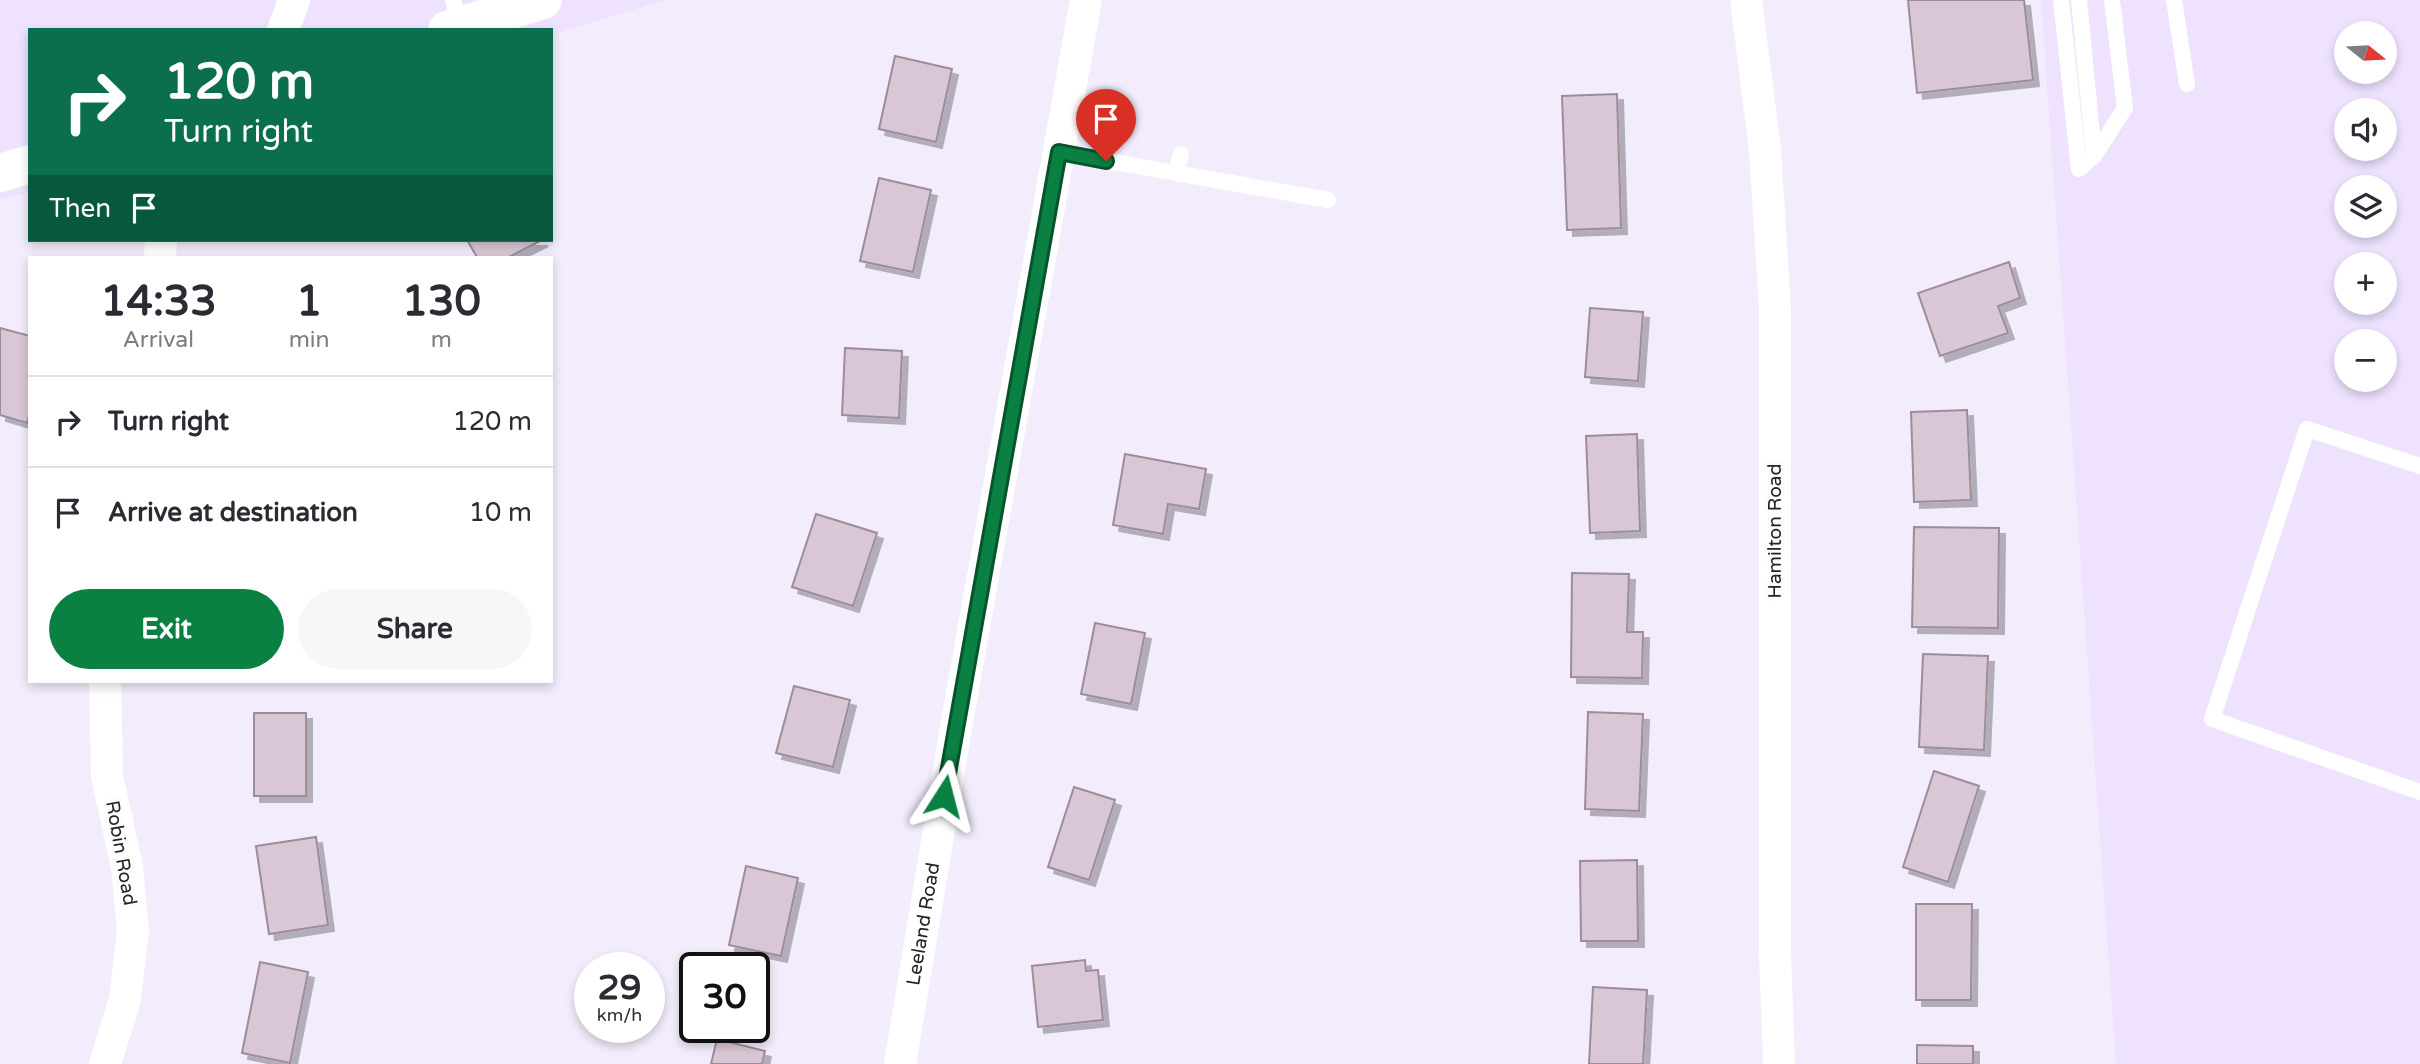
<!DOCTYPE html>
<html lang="en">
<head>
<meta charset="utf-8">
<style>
  :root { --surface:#fff; --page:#f7f7f7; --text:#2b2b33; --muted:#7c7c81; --line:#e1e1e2; --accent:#0b8043 }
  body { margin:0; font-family:"Varela Round",sans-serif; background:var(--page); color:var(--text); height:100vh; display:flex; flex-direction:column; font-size:26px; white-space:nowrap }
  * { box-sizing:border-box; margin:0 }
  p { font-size:23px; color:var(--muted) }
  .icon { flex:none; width:38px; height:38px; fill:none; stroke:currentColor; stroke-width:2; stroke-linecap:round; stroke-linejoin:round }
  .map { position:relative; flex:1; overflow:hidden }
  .panel { position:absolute; left:28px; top:256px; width:525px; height:427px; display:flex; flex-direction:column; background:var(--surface); border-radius:0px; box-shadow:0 4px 10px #0003 }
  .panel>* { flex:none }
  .banner { position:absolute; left:28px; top:28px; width:525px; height:214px; border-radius:0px; box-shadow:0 4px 10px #0003; background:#0b6e4f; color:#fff; overflow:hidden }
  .needle { width:46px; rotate:108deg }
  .tools { position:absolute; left:2334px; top:21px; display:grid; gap:14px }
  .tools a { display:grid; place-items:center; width:63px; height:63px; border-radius:50%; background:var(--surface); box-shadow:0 4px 10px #0003; font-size:35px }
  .speed { position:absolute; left:574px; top:952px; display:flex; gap:14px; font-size:35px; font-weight:700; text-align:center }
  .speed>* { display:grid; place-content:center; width:91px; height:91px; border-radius:50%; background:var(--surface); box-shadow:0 4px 10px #0003; line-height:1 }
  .speed small { font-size:18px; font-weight:400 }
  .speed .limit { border:4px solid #111; border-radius:10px; background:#fff; color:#111 }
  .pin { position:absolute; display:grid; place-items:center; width:60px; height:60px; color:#fff; margin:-72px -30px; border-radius:50% 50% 50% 0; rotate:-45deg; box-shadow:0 0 7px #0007 }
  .pin .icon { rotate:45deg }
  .me { position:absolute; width:77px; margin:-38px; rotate:9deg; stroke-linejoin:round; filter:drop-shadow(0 0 5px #0008) }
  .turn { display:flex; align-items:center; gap:24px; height:147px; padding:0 21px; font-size:32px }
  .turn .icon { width:91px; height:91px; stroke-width:2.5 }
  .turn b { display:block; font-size:49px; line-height:60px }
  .then { display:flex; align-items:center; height:66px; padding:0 21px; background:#0003; gap:14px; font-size:26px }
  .eta { display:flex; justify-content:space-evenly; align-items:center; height:119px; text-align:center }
  .eta b { font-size:42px; font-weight:800; line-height:49px }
  .cta { display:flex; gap:14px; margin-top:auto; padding:14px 21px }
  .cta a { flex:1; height:80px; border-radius:42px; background:var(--accent); color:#fff; font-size:28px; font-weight:800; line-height:80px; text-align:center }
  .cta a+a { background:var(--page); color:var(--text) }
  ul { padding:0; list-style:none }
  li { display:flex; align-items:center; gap:21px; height:91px; padding:0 21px; border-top:2px solid var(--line) }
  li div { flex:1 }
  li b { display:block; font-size:26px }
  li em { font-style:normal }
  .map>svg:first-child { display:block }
</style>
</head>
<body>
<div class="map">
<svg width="2420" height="1064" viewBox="0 0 2420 1064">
  <defs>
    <filter id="shadow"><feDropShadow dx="6" dy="6" stdDeviation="0" flood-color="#0004"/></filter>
  </defs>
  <rect width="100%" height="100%" fill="#f2ecfc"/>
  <path fill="#eee2fe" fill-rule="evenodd" d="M0,0H665L551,35V30H30V192L0,200Z
    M2041,0H2420V1064H2116ZM2347,33H2385V72H2347ZM2347,110H2385V149H2347ZM2347,187H2385V226H2347ZM2347,264H2385V303H2347ZM2347,341H2385V380H2347Z"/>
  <path fill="#dac7d6" stroke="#9e8c9a" stroke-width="2" filter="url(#shadow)" d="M1908,0H2024L2033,80L1917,93Z
    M895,56L952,69L936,142L879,129Z
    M1617,94L1621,228L1567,230L1562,96Z
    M879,178L931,190L913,272L860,261Z
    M467,240H542L509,257H477Z
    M2009,262L2020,298L1998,306L2008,333L1940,356L1918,293Z
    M1590,308L1643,312L1638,381L1585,377Z
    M0,328L30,336V412L27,423L0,415Z
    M845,348L902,351L899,418L842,415Z
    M1967,410L1971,500L1914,502L1911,412Z
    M1637,434L1640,531L1590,533L1586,436Z
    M1125,454L1206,469L1199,509L1168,504L1163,534L1113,525Z
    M816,514L877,533L853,606L792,587Z
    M1914,527L1999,528L1998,628L1912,627Z
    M1572,573L1629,574L1627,632H1643L1642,678L1571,677Z
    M1095,623L1145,633L1131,704L1081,694Z
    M1923,654L1988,656L1984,750L1919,747Z
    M794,686L850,700L833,767L776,753Z
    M1588,712L1643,714L1639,811L1585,809Z
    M254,713H306V796H254Z
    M1934,771L1979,786L1948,882L1903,867Z
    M1074,787L1115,800L1089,880L1048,867Z
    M316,837L328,925L269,934L256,846Z
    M1637,860L1638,941H1581L1580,861Z
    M746,866L798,878L781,956L729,945Z
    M1916,904H1972L1971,1000H1916Z
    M1085,960L1086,971L1098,970L1103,1020L1038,1027L1032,966Z
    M260,962L308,972L290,1063L242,1053Z
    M1593,987L1647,990L1643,1064H1589Z
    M717,1039L765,1051L762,1064H711Z
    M1917,1045L1973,1046V1064H1917Z"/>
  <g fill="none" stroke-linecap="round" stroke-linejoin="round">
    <path stroke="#fff" stroke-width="16" d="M453,0L460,26
      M2061,0L2079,169
      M2079,0L2094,156
      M2174,0L2187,84
      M1059,152L1176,173
      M1181,154L1176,173L1328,200
      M2079,169L2094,156L2125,108L2112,0
      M2420,466L2307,429L2212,719L2420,792"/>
    <g stroke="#fff" stroke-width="32">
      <path d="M1746,0L1765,150L1775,308V953L1779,1064"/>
      <path d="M283,30L294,0"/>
      <path d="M160,257L161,240"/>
      <path d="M105,1064L125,999L133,930L127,867L107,776L105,681"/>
      <path id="s1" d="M900,1064L958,716L1086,0"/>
    </g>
    <path stroke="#fff" stroke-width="38" d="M447,30L543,0
      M0,173L30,164"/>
  </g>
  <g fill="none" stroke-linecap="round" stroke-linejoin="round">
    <defs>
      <path id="route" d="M944,796L1059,152L1106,161"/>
    </defs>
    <use href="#route" stroke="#07532c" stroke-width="18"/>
    <use href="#route" stroke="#0b8043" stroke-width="12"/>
  </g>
  <g text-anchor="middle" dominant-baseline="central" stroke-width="7" stroke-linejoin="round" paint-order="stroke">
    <g font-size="19" fill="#252229" stroke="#fcfcfc">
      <text transform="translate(1775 531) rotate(-90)">Hamilton Road</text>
      <text transform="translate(121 853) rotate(80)">Robin Road</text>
      <text stroke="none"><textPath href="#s1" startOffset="142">Leeland Road</textPath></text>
    </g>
  </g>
</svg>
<div class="tools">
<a><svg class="needle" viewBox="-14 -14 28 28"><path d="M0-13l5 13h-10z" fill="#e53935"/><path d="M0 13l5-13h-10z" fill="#7c7c81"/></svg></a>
<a><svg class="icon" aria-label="sound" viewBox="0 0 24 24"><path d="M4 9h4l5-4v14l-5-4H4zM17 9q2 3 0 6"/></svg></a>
<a><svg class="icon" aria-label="layers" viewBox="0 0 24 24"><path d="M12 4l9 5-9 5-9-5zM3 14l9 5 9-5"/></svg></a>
<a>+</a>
<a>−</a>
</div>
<div class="speed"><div>29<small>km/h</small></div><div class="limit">30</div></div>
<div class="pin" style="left:1106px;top:161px;background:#d93025"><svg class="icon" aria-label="arrive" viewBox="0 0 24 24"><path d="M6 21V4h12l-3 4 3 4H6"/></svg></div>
<svg class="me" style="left:944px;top:796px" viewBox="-20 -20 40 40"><path d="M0-17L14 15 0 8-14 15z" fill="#0b8043" stroke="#fff" stroke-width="4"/></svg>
<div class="banner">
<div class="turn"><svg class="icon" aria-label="right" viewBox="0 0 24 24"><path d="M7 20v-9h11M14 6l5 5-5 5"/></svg><div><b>120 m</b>Turn right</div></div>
<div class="then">Then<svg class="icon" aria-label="arrive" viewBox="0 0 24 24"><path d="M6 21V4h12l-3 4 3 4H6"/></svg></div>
</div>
<section class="panel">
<div class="eta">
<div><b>14:33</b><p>Arrival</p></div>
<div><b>1</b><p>min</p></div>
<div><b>130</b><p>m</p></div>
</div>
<ul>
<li><svg class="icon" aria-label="right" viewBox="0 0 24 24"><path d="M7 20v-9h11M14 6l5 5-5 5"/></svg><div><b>Turn right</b></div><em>120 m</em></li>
<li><svg class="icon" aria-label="arrive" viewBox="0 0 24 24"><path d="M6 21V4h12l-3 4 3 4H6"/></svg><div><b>Arrive at destination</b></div><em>10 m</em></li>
</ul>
<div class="cta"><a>Exit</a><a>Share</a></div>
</section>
</div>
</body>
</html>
